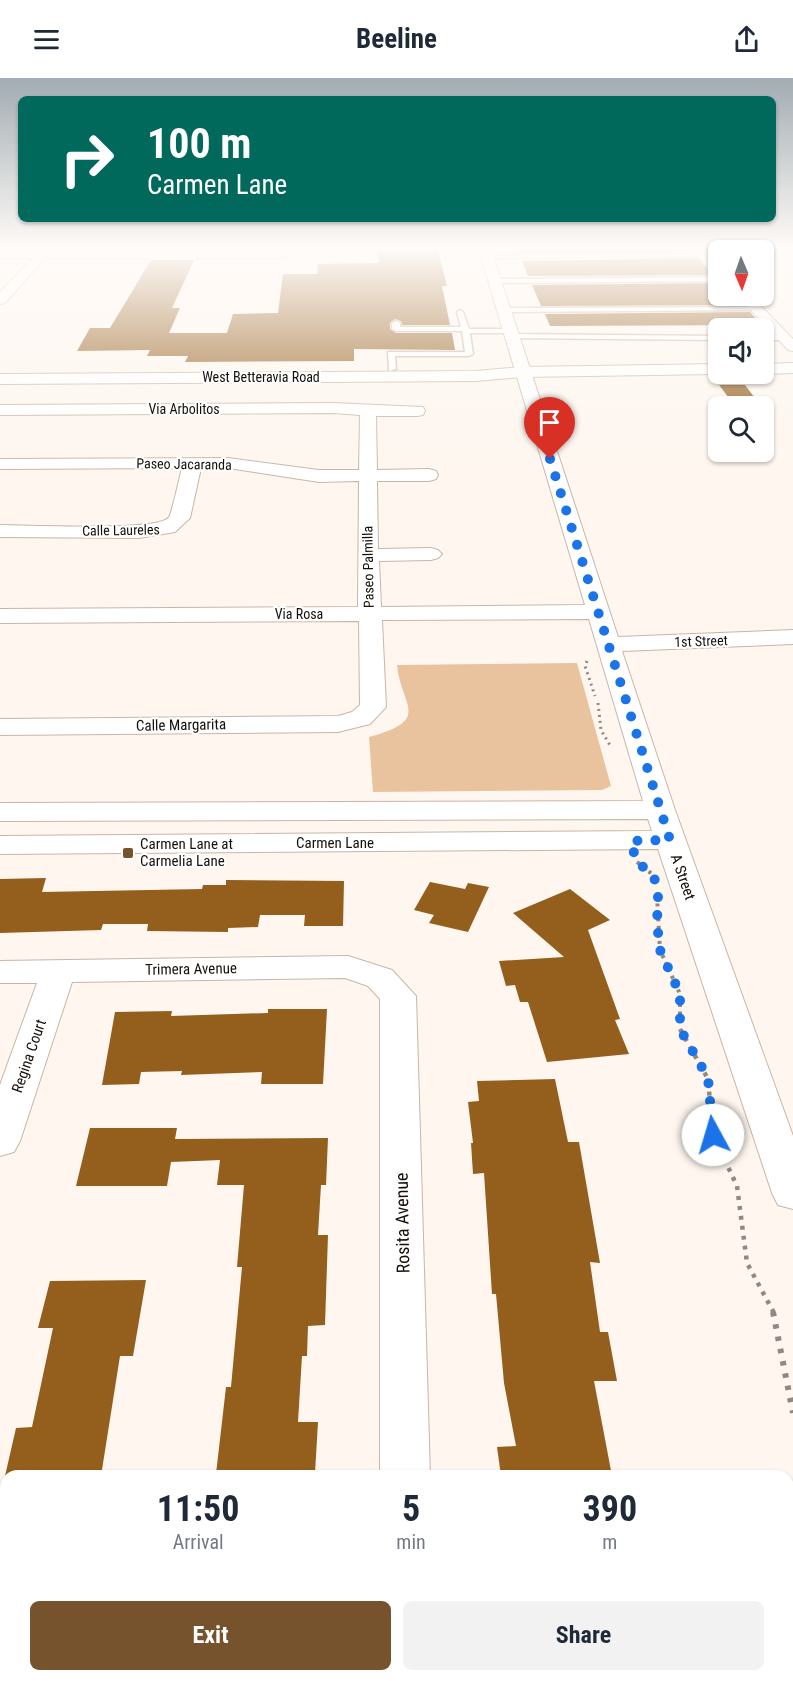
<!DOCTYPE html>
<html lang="en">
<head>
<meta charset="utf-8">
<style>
  :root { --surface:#fff; --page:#f2f2f3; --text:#1f2937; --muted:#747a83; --accent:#77532d }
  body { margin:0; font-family:"Roboto Condensed",sans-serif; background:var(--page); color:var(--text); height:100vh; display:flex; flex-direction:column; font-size:22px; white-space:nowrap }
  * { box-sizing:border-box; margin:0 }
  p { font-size:20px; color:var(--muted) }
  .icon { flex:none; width:33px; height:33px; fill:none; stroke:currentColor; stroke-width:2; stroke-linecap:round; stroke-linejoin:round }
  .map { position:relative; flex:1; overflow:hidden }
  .panel { position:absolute; left:0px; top:1392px; width:794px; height:212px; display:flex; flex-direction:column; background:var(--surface); border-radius:18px 18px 0 0; box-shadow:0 2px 4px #0004 }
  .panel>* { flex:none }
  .top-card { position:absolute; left:18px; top:18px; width:758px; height:126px; border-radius:9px; box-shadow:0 2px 4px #0004; background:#00695c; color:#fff; overflow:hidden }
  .needle { width:39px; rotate:178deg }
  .controls { position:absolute; left:708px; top:162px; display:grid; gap:12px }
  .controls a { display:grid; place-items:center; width:66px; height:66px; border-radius:9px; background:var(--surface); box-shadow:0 2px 4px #0004; font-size:30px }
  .pin { position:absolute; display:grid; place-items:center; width:51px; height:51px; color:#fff; margin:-62px -26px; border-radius:50% 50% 50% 0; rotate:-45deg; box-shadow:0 0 6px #0007 }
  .pin .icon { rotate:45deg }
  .me { position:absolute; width:66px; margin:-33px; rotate:354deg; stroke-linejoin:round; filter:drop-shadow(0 0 4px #0008) }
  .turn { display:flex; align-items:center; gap:21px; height:126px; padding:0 30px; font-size:27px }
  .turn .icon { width:78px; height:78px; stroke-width:2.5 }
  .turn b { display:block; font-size:42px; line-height:51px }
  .eta { display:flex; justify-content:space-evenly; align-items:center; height:102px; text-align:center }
  .eta b { font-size:36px; font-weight:700; line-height:42px }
  .action { display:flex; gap:12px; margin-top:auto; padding:12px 30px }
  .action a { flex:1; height:69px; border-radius:9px; background:var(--accent); color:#fff; font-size:24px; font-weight:700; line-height:69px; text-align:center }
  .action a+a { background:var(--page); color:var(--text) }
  header { display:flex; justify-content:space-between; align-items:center; height:78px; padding:0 30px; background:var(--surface); font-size:27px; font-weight:700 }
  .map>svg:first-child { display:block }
</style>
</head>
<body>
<header><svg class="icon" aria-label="menu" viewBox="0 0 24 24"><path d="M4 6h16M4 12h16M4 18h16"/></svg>Beeline<svg class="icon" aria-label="share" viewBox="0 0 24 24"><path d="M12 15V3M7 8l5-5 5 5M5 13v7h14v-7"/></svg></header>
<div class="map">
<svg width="793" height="1603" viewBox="0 0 793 1603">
  <rect width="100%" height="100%" fill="#fef6ef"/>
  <path fill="#e8c39e" d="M577,585L611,708L602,712L373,714L369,659C433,641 401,629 397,587Z"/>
  <path fill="#945e1d" d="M378,172H438L447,208H442L450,247H402L401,243L395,241L390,245V251L396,255H452L455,272L354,271V283L185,284L188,278H147L150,272L77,273L90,250H110L151,182H194L172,230H180L169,255H227L233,236L278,235L283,196H317L318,186L379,185Z
    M517,172H692V173L519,175Z
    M699,180L712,196L717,197L528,198L522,183Z
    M718,205V218H736L743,227L541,228L532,207Z
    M750,234L762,247L550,248L545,236Z
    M719,307H745L761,328H735Z
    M46,800L42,814L202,811L203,807H226V802L344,803L343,848H304L305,837H260L258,849L228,850V854L147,853L148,846H103L101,852L0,855V801Z
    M430,804L465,811L468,805L489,809L468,854L429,845L434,837L414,832Z
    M570,811L610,842L588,852L620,941L615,942L629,976L547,984L528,924H520L515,907L506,908L499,883L564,879L513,835Z
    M268,931H327L323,1006H261L262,994L181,997L182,993L141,994L139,1006L102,1007L115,934L172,933L171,938L268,935Z
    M555,1001L568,1064H579L600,1185L590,1184L600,1254H608L617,1303H594L612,1398H501L497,1369L516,1368L504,1305L496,1216H492L484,1095L473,1096L471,1065H473L468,1024L479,1023L477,1003Z
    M90,1050H177L175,1061L328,1060L326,1107H321L318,1157H328L325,1247L308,1248L307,1278H302L298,1344H318L315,1395L216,1396L226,1309H231L242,1189H237L244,1107H217L220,1082L171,1084L167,1108H76Z
    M146,1202L133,1278H120L101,1398H5L16,1350L32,1349L53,1250H38L50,1203Z"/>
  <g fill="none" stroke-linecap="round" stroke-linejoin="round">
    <defs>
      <path id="lane" d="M296,172H354L302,174L279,179L276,177Z
        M704,175L706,178L487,180L484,178Z
        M718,199V203L494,205L491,203L494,201Z
        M756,229L758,232L503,234L500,232L503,230Z
        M460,232L463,234L469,251H509L513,253L509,255H470L473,276L469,278H395L396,291L389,293L388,274H465L462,253H396L392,251V245L396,243L400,245V249H461L457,234Z
        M511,256L718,258V262L508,260Z
        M764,258H784L788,260L784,262H764Z"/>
      <path id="street" d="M41,172H52V174H279L285,177L279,180H45L5,225L0,226V214L33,180H0V174H39Z
        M479,172H491L618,559L793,552V566L622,573L675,732L793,1058V1131L778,1127L772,1115L658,771L0,776V758L652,753L648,741L0,743V725L643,723L589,541L382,542L386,629L370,646L338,654L0,657V641L338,638L352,634L360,627L359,543L0,545V531L358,529L359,403L319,404L228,390H201L190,440L175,454L139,460L0,459V447C24,447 160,454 169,439C172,435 180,397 182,390L0,391V381L228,380L319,392H359L360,337L333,335L0,337V327L333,325L423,329L425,333L423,337L417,338H376L377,392L429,391L436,393L438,397L436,401L429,403H377L378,471L431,470L438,472L442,476L438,480L431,482L379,483L381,529L585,527Z
        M694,172H705L718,185V194H714Z
        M738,218H751L793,261V273L788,272Z
        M348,878L392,892L416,918L430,1398H380V921L368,908L345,900L72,904L20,1063L14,1074L0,1078V1007L37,905H0V883Z
        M380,1598H436L437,1603H379Z"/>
      <path id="secondary" d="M793,285V295L764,296H763L764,286Z
        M718,286V296L522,299L476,303L0,306V296L476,293L522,289Z"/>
    </defs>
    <use href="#lane" stroke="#c8b6a5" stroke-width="3"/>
    <use href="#street" stroke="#c8b6a5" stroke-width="2"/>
    <use href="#secondary" stroke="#c8b6a5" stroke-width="2"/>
    <path stroke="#908982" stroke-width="3" stroke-dasharray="2 4" stroke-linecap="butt" d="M587,583L585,588L595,618
      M598,625L601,652L611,669"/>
    <path stroke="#908982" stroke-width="4" stroke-dasharray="3 4.5" stroke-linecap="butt" d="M637,784L652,796
      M657,818L660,872L680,916V943"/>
    <path stroke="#908982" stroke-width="4.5" stroke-dasharray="4 6" stroke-linecap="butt" d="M680,941V951L708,1001L713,1057L737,1108L747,1185L774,1235"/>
    <path stroke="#908982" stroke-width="6" stroke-dasharray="4.5 8" stroke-linecap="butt" d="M773,1234L793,1335
      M0,1441H6
      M788,1459H793"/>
    <use href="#lane" fill="#fff" fill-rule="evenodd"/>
    <use href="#street" fill="#fff" fill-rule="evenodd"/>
    <use href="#secondary" fill="#fff" fill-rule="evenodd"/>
  </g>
  <linearGradient id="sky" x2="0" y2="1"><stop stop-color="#a2acb2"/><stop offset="0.43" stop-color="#fffbf8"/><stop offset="1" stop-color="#fffbf8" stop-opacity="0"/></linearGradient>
  <rect width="793" height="396" fill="url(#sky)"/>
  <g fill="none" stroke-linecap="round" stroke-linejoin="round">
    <path stroke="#1a73e8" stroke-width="10" stroke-dasharray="0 18" d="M550,381L670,762L631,763L636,783L654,798L658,819L657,845L660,872L680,916V951L708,1000L713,1057"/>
  </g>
  <rect fill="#77532d" stroke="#fff" stroke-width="2" x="122" y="769" width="12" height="12" rx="3"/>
  <g text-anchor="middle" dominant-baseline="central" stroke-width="4.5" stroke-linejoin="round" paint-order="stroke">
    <g font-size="14" fill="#16100a" stroke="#fff">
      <text x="261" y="299">West Betteravia Road</text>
      <text x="184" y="331">Via Arbolitos</text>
      <text transform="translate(184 386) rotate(1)">Paseo Jacaranda</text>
      <text transform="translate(121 452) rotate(-1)">Calle Laureles</text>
      <text transform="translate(368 489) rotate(-91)">Paseo Palmilla</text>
      <text x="299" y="536">Via Rosa</text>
      <text transform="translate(701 563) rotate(-2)">1st Street</text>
    </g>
    <g font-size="15" fill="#16100a" stroke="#fff">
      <text transform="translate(181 647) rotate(-1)">Calle Margarita</text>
      <text x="335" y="765">Carmen Lane</text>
      <text transform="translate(683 799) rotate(71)">A Street</text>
      <text transform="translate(191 891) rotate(-1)">Trimera Avenue</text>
      <text transform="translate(29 978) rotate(-71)">Regina Court</text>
    </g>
    <g font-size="15" fill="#16100a" stroke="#fff" text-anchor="start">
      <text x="140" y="766">Carmen Lane at<tspan x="140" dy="17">Carmelia Lane</tspan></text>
    </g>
    <g font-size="18" fill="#16100a" stroke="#fff">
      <text transform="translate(402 1145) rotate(-91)">Rosita Avenue</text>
    </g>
  </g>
</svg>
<div class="controls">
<a><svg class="needle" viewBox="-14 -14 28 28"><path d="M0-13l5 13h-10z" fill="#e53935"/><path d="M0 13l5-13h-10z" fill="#747a83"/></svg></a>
<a><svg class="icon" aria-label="sound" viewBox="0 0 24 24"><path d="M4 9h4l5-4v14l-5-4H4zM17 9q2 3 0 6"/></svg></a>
<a><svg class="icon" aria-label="search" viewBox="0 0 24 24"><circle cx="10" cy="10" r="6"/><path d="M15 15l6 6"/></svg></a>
</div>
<div class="pin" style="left:550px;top:381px;background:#d93025"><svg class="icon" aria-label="arrive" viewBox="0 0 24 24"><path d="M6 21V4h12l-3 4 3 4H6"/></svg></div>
<svg class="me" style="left:713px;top:1057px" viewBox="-20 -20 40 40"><circle r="19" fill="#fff"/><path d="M0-13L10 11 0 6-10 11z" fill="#1a73e8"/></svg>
<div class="top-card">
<div class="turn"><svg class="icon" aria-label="right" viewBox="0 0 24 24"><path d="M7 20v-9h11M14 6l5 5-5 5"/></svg><div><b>100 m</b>Carmen Lane</div></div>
</div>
<section class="panel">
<div class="eta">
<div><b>11:50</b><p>Arrival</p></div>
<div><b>5</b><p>min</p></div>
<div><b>390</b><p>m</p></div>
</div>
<div class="action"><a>Exit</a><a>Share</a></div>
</section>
</div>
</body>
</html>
